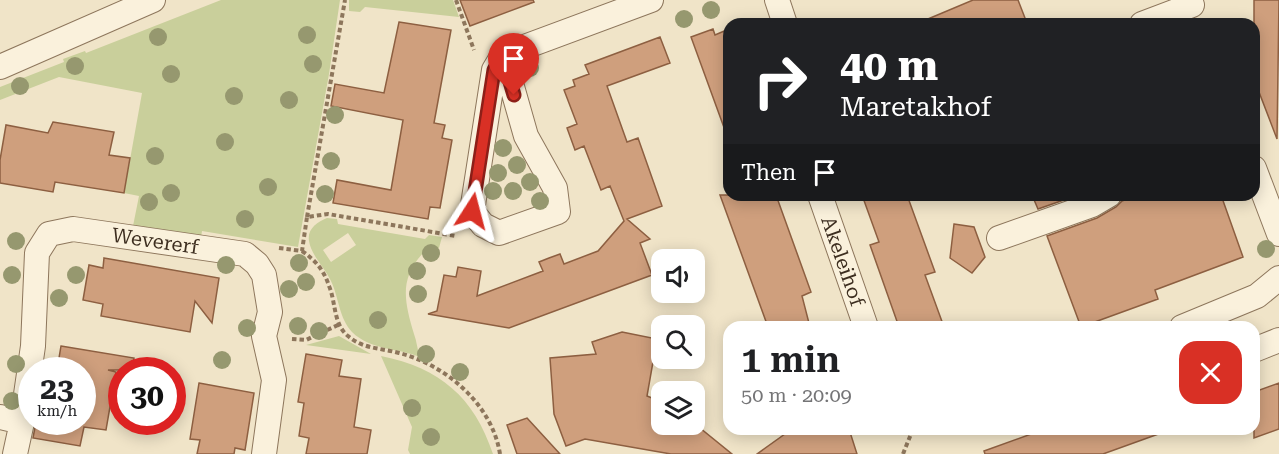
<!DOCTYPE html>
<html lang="en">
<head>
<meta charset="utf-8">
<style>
  :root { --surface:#fff; --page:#f6f6f6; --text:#202124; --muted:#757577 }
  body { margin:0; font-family:"Roboto Serif",serif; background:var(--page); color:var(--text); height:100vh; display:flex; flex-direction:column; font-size:22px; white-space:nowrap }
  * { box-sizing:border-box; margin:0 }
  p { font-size:20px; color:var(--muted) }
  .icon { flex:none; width:33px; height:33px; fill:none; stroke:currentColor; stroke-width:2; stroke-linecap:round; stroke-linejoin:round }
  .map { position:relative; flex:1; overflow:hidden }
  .sheet { position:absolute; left:723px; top:321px; width:537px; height:114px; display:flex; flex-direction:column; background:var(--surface); border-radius:18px; box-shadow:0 3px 15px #0003 }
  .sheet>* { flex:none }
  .top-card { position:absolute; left:723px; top:18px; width:537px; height:183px; border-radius:18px; box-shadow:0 3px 15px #0003; background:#202124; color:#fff; overflow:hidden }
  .fabs { position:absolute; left:651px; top:249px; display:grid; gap:12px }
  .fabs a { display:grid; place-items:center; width:54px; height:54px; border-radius:12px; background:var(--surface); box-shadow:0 3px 15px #0003; font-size:30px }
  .speed { position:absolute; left:18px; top:357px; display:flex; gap:12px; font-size:30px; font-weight:700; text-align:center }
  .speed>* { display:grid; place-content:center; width:78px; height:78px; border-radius:50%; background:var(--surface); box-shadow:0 3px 15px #0003; line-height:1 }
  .speed small { font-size:15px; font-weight:400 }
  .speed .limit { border:9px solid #d22; background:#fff; color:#111 }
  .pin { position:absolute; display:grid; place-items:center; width:51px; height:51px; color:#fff; margin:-62px -26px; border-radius:50% 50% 50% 0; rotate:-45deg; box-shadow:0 0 6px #0007 }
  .pin .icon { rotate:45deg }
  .me { position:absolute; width:66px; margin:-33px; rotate:9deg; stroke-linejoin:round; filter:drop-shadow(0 0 4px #0008) }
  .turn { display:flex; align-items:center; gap:21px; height:126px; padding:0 18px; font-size:27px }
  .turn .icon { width:78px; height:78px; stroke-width:2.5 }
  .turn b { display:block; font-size:42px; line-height:51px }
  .then { display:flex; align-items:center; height:57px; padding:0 18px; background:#0003; gap:12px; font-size:22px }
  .round { display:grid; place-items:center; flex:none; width:63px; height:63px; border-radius:18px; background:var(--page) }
  .head { display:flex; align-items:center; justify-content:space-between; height:102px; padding:0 18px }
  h1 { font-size:36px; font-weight:600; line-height:45px }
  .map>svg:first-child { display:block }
</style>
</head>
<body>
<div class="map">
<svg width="1279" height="454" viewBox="0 0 1279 454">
  <rect width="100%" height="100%" fill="#f0e4c8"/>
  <path fill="#c9cf9b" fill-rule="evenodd" d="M221,0H340L329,74L298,247L202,231L201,237L133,226L139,196L124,193L142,93L59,77L0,100V87L64,62L63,59L85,51L86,53Z
    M349,0H453L459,17L365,7L360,12L349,11Z
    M327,218L337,219L338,224L425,239L429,235L442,237L439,248L429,247C399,275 403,298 414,334C417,342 417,349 420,357C398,348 370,350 352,332C339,318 339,298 331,281C325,268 311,255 309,241C307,229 317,222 327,218ZM348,233L356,245L331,262L323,250Z
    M339,336L371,354L306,345Z
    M381,356C440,368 474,397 493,454H410L408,450L412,427Z"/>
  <path fill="#cf9f7d" stroke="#8d5f41" stroke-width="1.5" d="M460,0H533L534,2L470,26Z
    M973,0H1018L1025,18L1011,24H916Z
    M1254,0H1279L1277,139L1254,79Z
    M399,22L451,30L434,123L445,125L442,138L452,140L440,208L430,207L428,219L333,203L337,180L391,190L403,120L331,106L335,84L384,93Z
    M713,29L715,35L729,29V133H726L691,37Z
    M660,37L670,63L607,86L627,142L638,138L662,206L627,219L650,239L640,243L652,275L509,328L428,314L437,311L444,275L456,277L458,267L481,271L477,296L543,271L539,262L549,258L560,254L564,264L598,251L624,221L610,186L601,190L584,146L575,150L567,128L577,124L564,90L575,86L573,80L589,74L585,65Z
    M53,122L114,132L109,155L130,158L124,193L55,182L53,192L0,183V160L6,125L48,133Z
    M720,195H776L811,292L802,296L810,327H768Z
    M862,195H907L935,272L925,275L944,327H899L870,245L879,242Z
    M1032,195H1078L1038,209Z
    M1137,195H1221L1243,257L1155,290L1158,299L1081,327L1047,236L1097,218L1116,207L1122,201Z
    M954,224L974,227L985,257L972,273L950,258Z
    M104,258L219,278L212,323L195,301L190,332L101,316L103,304L83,300L89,265L103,268Z
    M622,332L657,339L647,396L662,402V424H695L732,454H671L585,439L566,446L554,414L550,358L596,354L592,342Z
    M61,346L134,358L132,370H108L116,372L106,430L84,427L80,446L33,438L36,422H82V370H57Z
    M306,354L342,360L339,376L361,379L354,427L371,430L367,454H306L309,438L299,436L304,403L298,402Z
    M199,383L254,393L245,450L235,448L234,454H197L200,440L190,439Z
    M1279,383V429L1254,438V392Z
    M527,418L560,454H517L507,425Z
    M792,429H849L857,454H757Z
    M1045,429H1163L1164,432L1103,454H985L984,451Z"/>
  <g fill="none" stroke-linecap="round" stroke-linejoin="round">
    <defs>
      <g id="street">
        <path d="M777,0L785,24"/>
        <path d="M1142,24L1192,5"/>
        <path d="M503,55L526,136L555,188L558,212L499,233L483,225L472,211L494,70L503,55L651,0"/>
        <path d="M0,67L153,0"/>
        <path d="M1254,168L1279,234"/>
        <path id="s1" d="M820,195L866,327"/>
        <path d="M999,238L1092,205L1109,195"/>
        <path d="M1182,327L1257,296L1279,278"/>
        <path d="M1254,350L1279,340"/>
        <path d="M0,417L22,422L15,454"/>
        <path id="s2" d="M22,422L33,346L37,253L49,234L73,229L245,254L257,264L264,275L270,312L264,336L274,380L264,454"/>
      </g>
    </defs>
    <use href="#street" stroke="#8d765c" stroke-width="26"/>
    <path stroke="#8d765c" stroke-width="4" stroke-dasharray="4.5 3" stroke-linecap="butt" d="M456,0L474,50
      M307,217L345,0
      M279,248L302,251L307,217L328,214L456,236
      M302,251C315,260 324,270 329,286C336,302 333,324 348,336C363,349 381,348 399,353C446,365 492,404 500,454
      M292,339L306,340L338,325
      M903,454L913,429"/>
    <use href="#street" stroke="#faf1dc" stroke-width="24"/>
  </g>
  <g fill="#96986f">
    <circle cx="711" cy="10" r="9"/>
    <circle cx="684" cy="19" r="9"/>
    <circle cx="307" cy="35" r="9"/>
    <circle cx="158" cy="37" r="9"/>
    <circle cx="313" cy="64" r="9"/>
    <circle cx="75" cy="66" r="9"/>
    <circle cx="530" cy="68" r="9"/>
    <circle cx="171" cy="74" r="9"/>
    <circle cx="20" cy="86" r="9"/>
    <circle cx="234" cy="96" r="9"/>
    <circle cx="289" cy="100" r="9"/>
    <circle cx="335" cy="115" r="9"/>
    <circle cx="225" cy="142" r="9"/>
    <circle cx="503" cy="148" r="9"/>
    <circle cx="155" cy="156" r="9"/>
    <circle cx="331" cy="161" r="9"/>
    <circle cx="517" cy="165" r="9"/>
    <circle cx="498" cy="173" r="9"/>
    <circle cx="530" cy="182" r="9"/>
    <circle cx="268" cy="187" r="9"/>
    <circle cx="493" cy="191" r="9"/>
    <circle cx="513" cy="191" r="9"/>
    <circle cx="171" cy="193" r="9"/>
    <circle cx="325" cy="194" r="9"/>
    <circle cx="540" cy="201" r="9"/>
    <circle cx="149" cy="202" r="9"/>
    <circle cx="245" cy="219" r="9"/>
    <circle cx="16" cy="241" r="9"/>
    <circle cx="1266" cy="249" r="9"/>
    <circle cx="431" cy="253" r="9"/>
    <circle cx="299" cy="263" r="9"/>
    <circle cx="226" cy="265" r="9"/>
    <circle cx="417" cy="271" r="9"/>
    <circle cx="12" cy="275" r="9"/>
    <circle cx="76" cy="275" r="9"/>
    <circle cx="306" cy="282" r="9"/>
    <circle cx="289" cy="289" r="9"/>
    <circle cx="418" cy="294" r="9"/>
    <circle cx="59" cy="298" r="9"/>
    <circle cx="378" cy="320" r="9"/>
    <circle cx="298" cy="326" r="9"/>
    <circle cx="247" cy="328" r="9"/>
    <circle cx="319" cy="331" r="9"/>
    <circle cx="426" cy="354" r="9"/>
    <circle cx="222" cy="360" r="9"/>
    <circle cx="16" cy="364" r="9"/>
    <circle cx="460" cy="372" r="9"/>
    <circle cx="12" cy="401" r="9"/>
    <circle cx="412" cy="408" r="9"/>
    <circle cx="431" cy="437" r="9"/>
  </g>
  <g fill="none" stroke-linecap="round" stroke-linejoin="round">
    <defs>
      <path id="route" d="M472,211L494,70L502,55L514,95"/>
    </defs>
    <use href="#route" stroke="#8d1f18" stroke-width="15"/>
    <use href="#route" stroke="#d93025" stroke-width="10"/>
  </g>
  <g text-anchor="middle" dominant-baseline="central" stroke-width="5" stroke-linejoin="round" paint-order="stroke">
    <g font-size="20" fill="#3d2e20" stroke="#f7eed8">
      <text stroke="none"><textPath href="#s2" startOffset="300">Wevererf</textPath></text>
      <text stroke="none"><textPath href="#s1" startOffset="70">Akeleihof</textPath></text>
    </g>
  </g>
</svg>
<div class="fabs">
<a><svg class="icon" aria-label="sound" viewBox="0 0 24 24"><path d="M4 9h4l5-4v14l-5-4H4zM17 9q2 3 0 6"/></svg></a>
<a><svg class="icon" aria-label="search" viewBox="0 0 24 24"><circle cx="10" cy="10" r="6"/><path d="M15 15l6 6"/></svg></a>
<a><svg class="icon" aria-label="layers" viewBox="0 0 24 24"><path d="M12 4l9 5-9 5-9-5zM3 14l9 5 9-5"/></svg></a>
</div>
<div class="speed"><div>23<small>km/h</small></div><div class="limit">30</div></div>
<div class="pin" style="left:514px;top:95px;background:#d93025"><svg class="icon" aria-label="arrive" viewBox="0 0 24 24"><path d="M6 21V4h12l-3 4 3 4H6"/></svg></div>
<svg class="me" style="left:472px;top:211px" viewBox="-20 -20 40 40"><path d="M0-17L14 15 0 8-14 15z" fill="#d93025" stroke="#fff" stroke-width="4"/></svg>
<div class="top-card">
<div class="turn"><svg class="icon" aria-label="right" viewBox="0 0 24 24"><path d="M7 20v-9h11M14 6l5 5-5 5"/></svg><div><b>40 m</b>Maretakhof</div></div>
<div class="then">Then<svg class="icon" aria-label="arrive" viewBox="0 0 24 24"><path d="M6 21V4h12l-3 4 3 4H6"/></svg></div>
</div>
<section class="sheet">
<div class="head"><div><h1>1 min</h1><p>50 m · 20:09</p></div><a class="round" style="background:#d93025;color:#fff"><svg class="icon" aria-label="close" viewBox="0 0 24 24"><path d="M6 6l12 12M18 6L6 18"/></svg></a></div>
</section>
</div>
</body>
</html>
